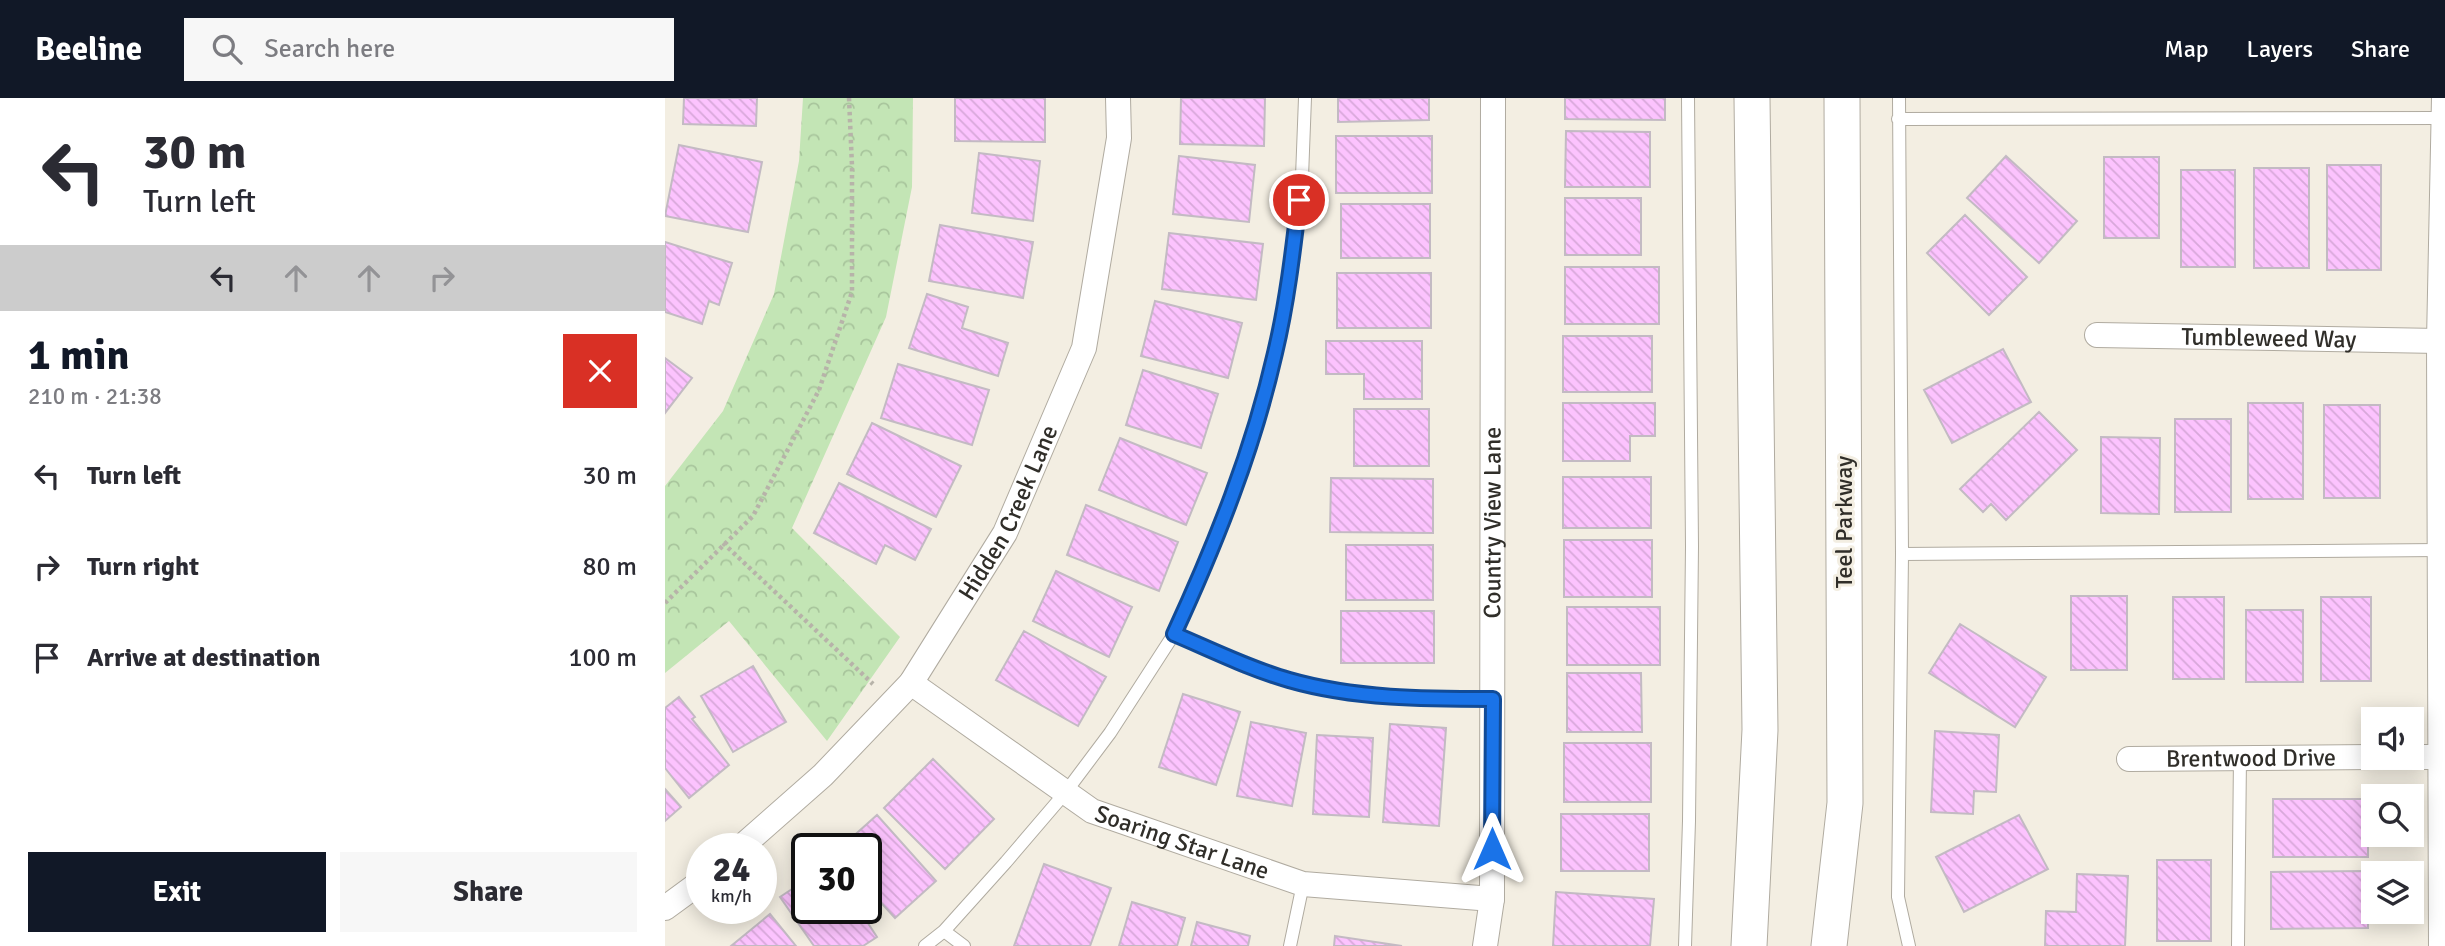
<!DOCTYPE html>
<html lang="en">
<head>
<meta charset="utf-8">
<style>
  :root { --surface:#fff; --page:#f7f7f7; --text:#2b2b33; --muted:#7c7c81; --accent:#111827 }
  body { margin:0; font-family:Signika,sans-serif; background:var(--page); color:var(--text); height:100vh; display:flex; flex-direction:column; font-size:26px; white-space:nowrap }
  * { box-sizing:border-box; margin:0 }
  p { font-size:23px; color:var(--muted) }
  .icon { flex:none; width:38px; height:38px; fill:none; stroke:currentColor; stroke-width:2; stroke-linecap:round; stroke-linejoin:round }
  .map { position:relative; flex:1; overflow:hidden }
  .details { display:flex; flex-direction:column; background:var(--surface); width:665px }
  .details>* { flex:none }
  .guide { background:#fff; color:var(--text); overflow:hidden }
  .fabs { position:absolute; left:1696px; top:609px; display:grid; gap:14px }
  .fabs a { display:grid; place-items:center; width:63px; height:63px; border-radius:0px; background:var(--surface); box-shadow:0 4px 18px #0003; font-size:35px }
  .speed { position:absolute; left:21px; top:735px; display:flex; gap:14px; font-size:35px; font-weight:700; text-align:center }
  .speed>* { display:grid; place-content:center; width:91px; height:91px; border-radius:50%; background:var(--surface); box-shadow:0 4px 18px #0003; line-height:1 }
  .speed small { font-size:18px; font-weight:400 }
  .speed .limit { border:4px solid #111; border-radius:10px; background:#fff; color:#111 }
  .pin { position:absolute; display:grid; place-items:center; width:60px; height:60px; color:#fff; margin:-30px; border:4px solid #fff; border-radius:50%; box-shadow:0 2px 7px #0007 }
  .me { position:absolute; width:77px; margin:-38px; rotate:0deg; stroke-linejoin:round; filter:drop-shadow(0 0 5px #0008) }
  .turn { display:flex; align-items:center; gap:24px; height:147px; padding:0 28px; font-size:32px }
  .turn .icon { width:91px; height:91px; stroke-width:2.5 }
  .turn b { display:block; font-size:49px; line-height:60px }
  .lanes { display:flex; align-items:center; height:66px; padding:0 28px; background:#0003; justify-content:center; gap:35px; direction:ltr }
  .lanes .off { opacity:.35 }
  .round { display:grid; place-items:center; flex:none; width:74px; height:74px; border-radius:0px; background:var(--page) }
  .headline { display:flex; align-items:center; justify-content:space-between; height:119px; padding:0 28px }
  h1 { font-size:42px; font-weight:700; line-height:52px; color:var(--accent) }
  .primary-button { display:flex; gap:14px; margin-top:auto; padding:14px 28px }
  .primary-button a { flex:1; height:80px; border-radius:0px; background:var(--accent); color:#fff; font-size:28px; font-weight:700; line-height:80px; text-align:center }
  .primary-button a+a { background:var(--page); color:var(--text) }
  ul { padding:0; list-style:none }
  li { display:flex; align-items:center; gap:21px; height:91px; padding:0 28px }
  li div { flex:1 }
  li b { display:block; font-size:26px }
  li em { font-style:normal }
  header { display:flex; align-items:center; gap:42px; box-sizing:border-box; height:98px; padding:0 35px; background:var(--accent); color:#fff }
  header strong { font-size:33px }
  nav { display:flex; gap:38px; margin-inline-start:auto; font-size:24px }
  .search { width:490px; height:63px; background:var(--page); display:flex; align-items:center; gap:18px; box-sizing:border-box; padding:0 24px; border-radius:0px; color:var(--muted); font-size:26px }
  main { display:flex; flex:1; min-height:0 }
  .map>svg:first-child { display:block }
</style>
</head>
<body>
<header>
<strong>Beeline</strong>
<div class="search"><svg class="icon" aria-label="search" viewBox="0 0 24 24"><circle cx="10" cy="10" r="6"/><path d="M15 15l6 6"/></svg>Search here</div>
<nav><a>Map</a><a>Layers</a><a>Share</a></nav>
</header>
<main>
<section class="details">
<div class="guide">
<div class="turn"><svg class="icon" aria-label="left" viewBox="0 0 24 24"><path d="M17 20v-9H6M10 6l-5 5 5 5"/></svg><div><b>30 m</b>Turn left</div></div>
<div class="lanes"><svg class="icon" aria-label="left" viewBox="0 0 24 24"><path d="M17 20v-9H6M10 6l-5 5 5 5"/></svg><svg class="icon off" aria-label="ahead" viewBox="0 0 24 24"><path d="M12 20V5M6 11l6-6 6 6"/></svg><svg class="icon off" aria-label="ahead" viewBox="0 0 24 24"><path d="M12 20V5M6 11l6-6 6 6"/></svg><svg class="icon off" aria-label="right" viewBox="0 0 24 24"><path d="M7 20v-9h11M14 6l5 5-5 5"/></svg></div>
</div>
<div class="headline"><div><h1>1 min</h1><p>210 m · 21:38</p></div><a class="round" style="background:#d93025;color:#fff"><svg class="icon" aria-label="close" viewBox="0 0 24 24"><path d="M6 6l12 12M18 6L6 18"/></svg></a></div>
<ul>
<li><svg class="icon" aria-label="left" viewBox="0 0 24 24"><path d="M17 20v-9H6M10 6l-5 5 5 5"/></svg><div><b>Turn left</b></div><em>30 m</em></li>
<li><svg class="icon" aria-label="right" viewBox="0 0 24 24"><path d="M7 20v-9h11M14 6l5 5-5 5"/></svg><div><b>Turn right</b></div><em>80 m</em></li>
<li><svg class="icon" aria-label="arrive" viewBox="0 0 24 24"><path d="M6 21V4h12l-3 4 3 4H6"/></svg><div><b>Arrive at destination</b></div><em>100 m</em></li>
</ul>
<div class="primary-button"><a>Exit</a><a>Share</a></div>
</section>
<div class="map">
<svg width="1780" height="848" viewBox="0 0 1780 848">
  <defs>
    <pattern id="park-crowns" width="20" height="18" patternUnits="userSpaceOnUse" patternTransform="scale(1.75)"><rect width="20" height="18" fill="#c3e5b5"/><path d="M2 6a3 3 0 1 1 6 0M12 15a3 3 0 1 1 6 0" fill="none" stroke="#a8c59c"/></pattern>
    <pattern id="building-back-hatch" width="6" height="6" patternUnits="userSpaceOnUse" patternTransform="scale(1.75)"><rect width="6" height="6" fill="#fcc3fe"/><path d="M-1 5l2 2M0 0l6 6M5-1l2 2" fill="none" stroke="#d8a8da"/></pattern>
  </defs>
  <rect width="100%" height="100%" fill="#f3eee2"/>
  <path fill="url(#park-crowns)" d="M138,0H248L247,89L221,219L127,430L235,539L162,643L64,523L0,575V388L58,313L109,196L134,63Z"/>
  <path fill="url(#building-back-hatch)" stroke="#c3bac3" stroke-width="2" d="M19,0H92L91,28L18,26Z
    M290,0H380V44L290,43Z
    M516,0H600L599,48L515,46Z
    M673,0H764V22L673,24Z
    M900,0H1000V22L900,21Z
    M901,33L985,34V89H900Z
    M671,38H767V95H671Z
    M14,47L97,64L83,134L0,118Z
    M314,55L375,63L368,123L307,115Z
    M514,58L590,67L584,124L508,116Z
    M1341,58L1412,123L1374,165L1302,100Z
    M1439,59H1494V140H1439Z
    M1662,67H1716V172H1662Z
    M1589,70H1644V170H1589Z
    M1516,72H1570V169H1516Z
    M900,100H976V157H900Z
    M676,106H765V160H676Z
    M1300,117L1362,179L1324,217L1262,155Z
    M275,127L368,144L358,200L264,183Z
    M504,135L598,146L591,202L497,191Z
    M0,144L67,165L54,207L44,203L37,226L0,214Z
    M900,169H994V226H900Z
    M672,175H766V230H672Z
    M262,196L303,209L297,230L343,245L333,278L244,250Z
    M490,203L577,225L563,280L476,258Z
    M898,238H987V294H898Z
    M661,243H757V301H699V276H661Z
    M1338,251L1366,304L1287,345L1259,292Z
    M0,260L27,280L0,315Z
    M233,266L324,292L307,347L216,320Z
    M478,272L553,296L536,350L461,327Z
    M898,305H990V338H965V363H898Z
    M1583,305H1638V401H1583Z
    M1659,307H1715V400H1659Z
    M689,311H764V368H689Z
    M1374,314L1412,352L1341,422L1326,406L1318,414L1295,391Z
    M1510,321H1566V414H1510Z
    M207,325L296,368L271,419L182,376Z
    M1436,339L1495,340L1494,416L1436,415Z
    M455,340L542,375L521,427L434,392Z
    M898,379H986V430H898Z
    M666,380L768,381V435L665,434Z
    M174,385L266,431L250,462L220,447L211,466L149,435Z
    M421,407L513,444L494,493L402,457Z
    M899,442H987V499H899Z
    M681,447H768V502H681Z
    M391,473L467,509L444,559L368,523Z
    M1406,498H1462V572H1406Z
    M1508,499H1559V581H1508Z
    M1656,499H1706V583H1656Z
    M902,509H995V567H902Z
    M1581,512H1638V584H1581Z
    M676,513H769V565H676Z
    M1295,526L1381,579L1350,629L1264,575Z
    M359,533L441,579L413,628L331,582Z
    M88,568L121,624L68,654L36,598Z
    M902,575H976L977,634H902Z
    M518,596L575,614L551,687L494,669Z
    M14,599L30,619L27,621L64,667L24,700L0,670V610Z
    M586,624L641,635L627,708L572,698Z
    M725,626L781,630L774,728L718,724Z
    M1270,633L1334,637L1331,694L1309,693L1308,716L1266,714Z
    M652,637L708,640L704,719L648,716Z
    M899,645H986V704H899Z
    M268,661L329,721L280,771L219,710Z
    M0,691L16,709L0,723Z
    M1608,701H1703V759H1608Z
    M896,716H984V773H896Z
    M212,717L271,783L230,820L201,788V751H174Z
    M1354,717L1383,771L1299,814L1271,759Z
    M1492,762H1546V843H1492Z
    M379,766L446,790L425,848H349Z
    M1702,773L1703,830L1606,831V774Z
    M1412,776L1463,778L1460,848H1380L1381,813L1411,814Z
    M142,781V810H193L212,839L198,848H149L115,799Z
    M891,794L989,801L985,848H888Z
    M467,804L520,820L512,848H454Z
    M105,816L131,848H66Z
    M532,824L585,838L583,848H526Z
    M670,838L737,848H669Z"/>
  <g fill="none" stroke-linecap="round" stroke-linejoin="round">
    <defs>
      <path id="lane" d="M1234,0L1237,456L1233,799L1244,848
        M1233,21L1778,20
        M1237,456L1775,452
        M509,536C547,552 585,571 624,582C691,601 760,601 828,601
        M279,833L299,848
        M260,848L279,833L341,764L400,695L445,635L509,536L535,479L578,370L610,255L626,172L637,79L640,0
        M625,848L638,786
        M1020,848L1024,723L1027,448L1023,0
        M1573,848L1575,659"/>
      <g id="street">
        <path id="s1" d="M1432,237L1774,243"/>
        <path id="s2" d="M246,585L427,713L638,786L827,801"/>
        <path d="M1746,659H1776"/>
        <path id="s3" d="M1464,661L1708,659"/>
        <path id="s4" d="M74,751L158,677L246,585L340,435L419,250L454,40L453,0"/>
        <path d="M0,810L37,783"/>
        <path id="s5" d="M820,848L827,801L828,0"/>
        <path d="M1776,848L1774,243L1779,0"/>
      </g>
      <path id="secondary" d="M1084,848L1095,632L1087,0
        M1164,848L1180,705L1177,0"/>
    </defs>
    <use href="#lane" stroke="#b0aba0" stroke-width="14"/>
    <use href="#street" stroke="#b0aba0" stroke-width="26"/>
    <use href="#secondary" stroke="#b0aba0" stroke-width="37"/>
    <path stroke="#b7b3a9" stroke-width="4.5" stroke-dasharray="3.5 3.5" stroke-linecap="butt" d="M58,445L208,586
      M0,505L88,418L154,292L187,194V68L184,0"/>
    <use href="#lane" stroke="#fff" stroke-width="12"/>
    <use href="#street" stroke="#fff" stroke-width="24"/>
    <use href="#secondary" stroke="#fff" stroke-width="35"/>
  </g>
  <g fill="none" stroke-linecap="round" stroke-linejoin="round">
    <defs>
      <path id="route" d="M634,102C628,153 622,205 610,255C588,352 551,445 509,536C547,552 585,571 624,582C690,601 760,601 828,601L827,751"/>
    </defs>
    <use href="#route" stroke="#114b97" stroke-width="18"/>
    <use href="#route" stroke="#1a73e8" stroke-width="12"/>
  </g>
  <g text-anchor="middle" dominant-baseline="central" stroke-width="6" stroke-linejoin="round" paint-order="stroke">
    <g font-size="24" fill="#302e29" stroke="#f3eee2">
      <text stroke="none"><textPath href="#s1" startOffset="172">Tumbleweed Way</textPath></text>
      <text stroke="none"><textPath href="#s4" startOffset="436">Hidden Creek Lane</textPath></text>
      <text stroke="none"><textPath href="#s5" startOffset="424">Country View Lane</textPath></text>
      <text transform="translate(1179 424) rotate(-90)">Teel Parkway</text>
      <text stroke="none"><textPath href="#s3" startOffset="122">Brentwood Drive</textPath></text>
      <text stroke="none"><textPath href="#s2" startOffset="317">Soaring Star Lane</textPath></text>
    </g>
  </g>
</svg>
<div class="fabs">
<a><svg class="icon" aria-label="sound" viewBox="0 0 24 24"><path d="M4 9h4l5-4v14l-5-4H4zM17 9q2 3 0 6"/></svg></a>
<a><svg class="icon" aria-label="search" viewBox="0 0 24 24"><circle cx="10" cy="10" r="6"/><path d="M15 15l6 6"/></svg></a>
<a><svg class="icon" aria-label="layers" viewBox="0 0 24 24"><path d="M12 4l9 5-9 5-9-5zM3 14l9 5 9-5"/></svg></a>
</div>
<div class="speed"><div>24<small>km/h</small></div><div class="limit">30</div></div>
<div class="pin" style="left:634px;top:102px;background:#d93025"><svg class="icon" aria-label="arrive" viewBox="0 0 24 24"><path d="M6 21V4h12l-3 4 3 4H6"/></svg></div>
<svg class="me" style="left:827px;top:751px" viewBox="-20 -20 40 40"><path d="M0-17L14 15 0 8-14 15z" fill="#1a73e8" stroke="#fff" stroke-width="4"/></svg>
</div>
</main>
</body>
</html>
